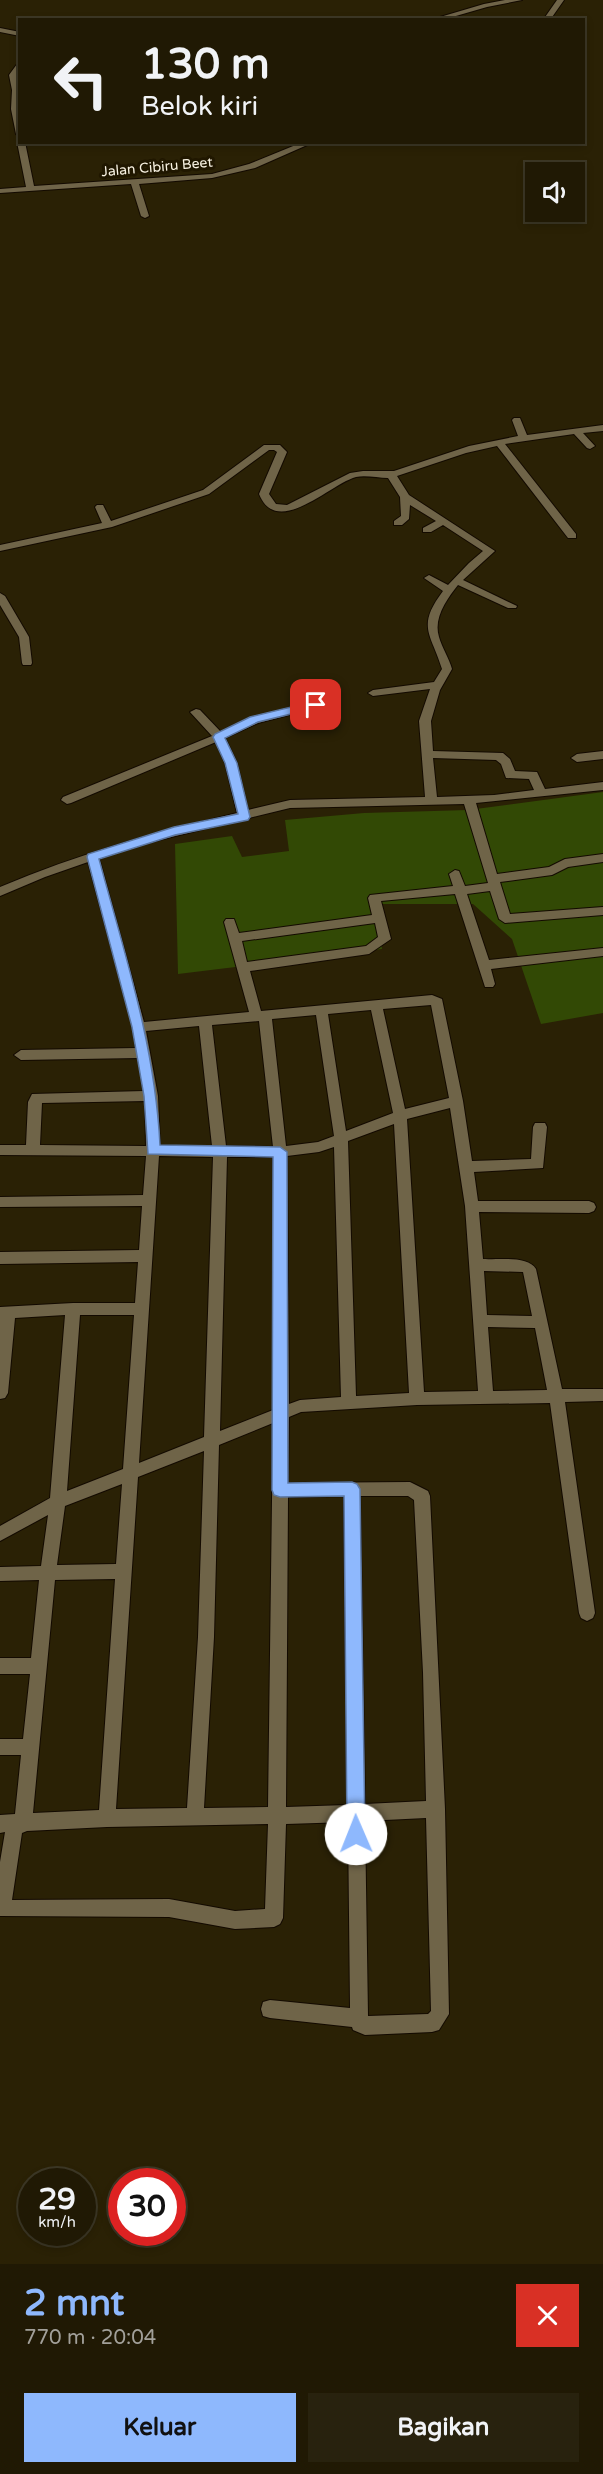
<!DOCTYPE html>
<html lang="id">
<head>
<meta charset="utf-8">
<style>
  :root { --surface:#201904; --page:#28220e; --text:#f1f3f6; --muted:#a2a09a; --line:#3d3826; --accent:#8eb8fd }
  body { margin:0; font-family:"Varela Round",sans-serif; background:var(--page); color:var(--text); height:100vh; display:flex; flex-direction:column; font-size:22px; white-space:nowrap }
  * { box-sizing:border-box; margin:0 }
  p { font-size:20px; color:var(--muted) }
  .icon { flex:none; width:33px; height:33px; fill:none; stroke:currentColor; stroke-width:2; stroke-linecap:round; stroke-linejoin:round }
  .map { position:relative; height:2264px; overflow:hidden }
  .drawer { display:flex; flex-direction:column; background:var(--surface); flex:1 }
  .drawer>* { flex:none }
  .hud { position:absolute; left:18px; top:18px; width:567px; height:126px; border-radius:0px; box-shadow:0 3px 9px #0003,0 0 0 2px var(--line); background:#201904; color:var(--text); overflow:hidden }
  .buttons { position:absolute; left:525px; top:162px; display:grid; gap:12px }
  .buttons a { display:grid; place-items:center; width:60px; height:60px; border-radius:0px; background:var(--surface); box-shadow:0 3px 9px #0003,0 0 0 2px var(--line); font-size:30px }
  .speed { position:absolute; left:18px; top:2168px; display:flex; gap:12px; font-size:30px; font-weight:700; text-align:center }
  .speed>* { display:grid; place-content:center; width:78px; height:78px; border-radius:50%; background:var(--surface); box-shadow:0 3px 9px #0003,0 0 0 2px var(--line); line-height:1 }
  .speed small { font-size:15px; font-weight:400 }
  .speed .limit { border:9px solid #d22; background:#fff; color:#111 }
  .pin { position:absolute; display:grid; place-items:center; width:51px; height:51px; color:#fff; margin:-26px; border-radius:12px; box-shadow:0 3px 9px #0006 }
  .me { position:absolute; width:66px; margin:-33px; rotate:359deg; stroke-linejoin:round; filter:drop-shadow(0 0 4px #0008) }
  .turn { display:flex; align-items:center; gap:21px; height:126px; padding:0 24px; font-size:27px }
  .turn .icon { width:78px; height:78px; stroke-width:2.5 }
  .turn b { display:block; font-size:42px; line-height:51px }
  .round { display:grid; place-items:center; flex:none; width:63px; height:63px; border-radius:0px; background:var(--page) }
  .overview { display:flex; align-items:center; justify-content:space-between; height:102px; padding:0 24px }
  h1 { font-size:36px; font-weight:700; line-height:45px; color:var(--accent) }
  .primary-button { display:flex; gap:12px; margin-top:auto; padding:12px 24px }
  .primary-button a { flex:1; height:69px; border-radius:0px; background:var(--accent); color:#111; font-size:24px; font-weight:700; line-height:69px; text-align:center }
  .primary-button a+a { background:var(--page); color:var(--text) }
  .map>svg:first-child { display:block }
</style>
</head>
<body>
<div class="map">
<svg width="603" height="2264" viewBox="0 0 603 2264">
  <rect width="100%" height="100%" fill="#2a2105"/>
  <path fill="#324905" d="M603,792V1013L541,1024L512,939L473,904H376L382,949L178,974L175,844L232,836L242,857L289,851L285,820L364,813L468,810Z"/>
  <g fill="none" stroke-linecap="round" stroke-linejoin="round">
    <defs>
      <path id="street" d="M505,0H522L487,7L442,20H430L484,4Z
        M557,0H564L550,20H543Z
        M0,28L20,32V36L0,32Z
        M20,60V70L17,75L20,88V136L16,134L11,109L12,90L9,75Z
        M20,140V142H25L34,186L212,174L249,164L303,142H314L255,168L212,178L139,184L149,216L145,218L141,216L131,184L0,193V189L26,187L17,142Z
        M514,418H520L527,435L603,425V431L583,433L595,446L590,449L587,448L574,434L505,444L576,534V538H568L497,446L466,453L397,476L409,495L495,551L463,580L517,606L516,608H508L458,585C447,599 433,618 439,637C442,648 449,658 452,669L440,690L431,721L433,751L503,753L510,759L515,771L537,772L545,789L603,782V790L476,803L497,874L549,867L565,859L603,854V862L568,867L552,875L500,882L510,914L603,907V915L505,923L499,919L490,891L467,894L489,960L603,948V956L491,969L495,984L493,987H485L455,894L381,901L391,939L369,954L250,971L261,1011L432,995L442,999L463,1101L472,1161L531,1159L533,1127L535,1123H545L547,1127L543,1168L474,1172L478,1201H589L594,1203L596,1207L594,1211L589,1213L479,1212L483,1259C498,1260 528,1255 536,1269L562,1389H603V1401L565,1402L595,1613L593,1618L587,1621L581,1618L579,1613L550,1403L417,1405L301,1412L289,1417L288,1483L410,1482L428,1491L430,1496L445,1809L449,2014L439,2030L432,2032L365,2035L353,2030L352,2027L270,2018L263,2016L261,2009L263,2002L270,2000L350,2008L348,1822L286,1824L283,1918L280,1924L274,1927L235,1929L169,1917L0,1916V1862L5,1832L0,1833V1815L15,1814L21,1755H0V1739H23L30,1674H0V1658H31L39,1580L0,1581V1567L41,1566L48,1515L0,1541V1526L50,1498L65,1315L15,1318L8,1393L5,1398L0,1399V1307L73,1303H135L138,1262L0,1264V1252L139,1250L142,1206L0,1207V1197L143,1195L146,1156L0,1155V1145H26L28,1102L32,1094L144,1091L138,1058L21,1060L14,1055L21,1050L136,1048L133,1027L88,862L45,877L0,896V887C77,854 156,833 237,813L225,763L216,742L71,803L67,804L61,800L63,797L212,736L190,712L196,709L200,710L221,732L250,718L316,702L321,705L320,707L258,723L225,738L237,763L248,810L290,800L425,797L419,721L430,689L373,696L368,693L373,690L434,682L442,669C431,633 416,627 443,591L424,578L429,575L448,585L469,563L483,551L443,525L431,532H423V528L436,521L410,505L409,519L402,525H394V521L401,516L400,497L388,478C378,478 366,475 356,477C330,484 277,539 259,494L277,452L274,450H269L209,494L112,527L0,551V545L102,523L95,507L97,505H103L111,521L203,490L264,445H280L287,452L269,494L276,504L287,505L350,473L363,471H394L469,446L518,436L512,420ZM433,758L496,760L501,764L506,778L529,779L534,790L494,795L437,797ZM464,804L488,883L465,886L459,871L455,870L449,874L453,886L370,895L368,898L372,915L239,933L234,919H226L224,922L249,1012L144,1022L99,858L135,846L290,808ZM375,923L378,937L366,946L247,962L242,941ZM431,1005L449,1098L405,1109L383,1009ZM371,1010L393,1113L346,1131L328,1014ZM316,1015L334,1136L318,1142L286,1146L272,1019ZM259,1021L273,1147L226,1146L212,1025ZM199,1026L212,1146H160L158,1096L146,1031ZM145,1101L146,1146L40,1145L42,1103ZM450,1108L465,1206L478,1391L424,1392L407,1119ZM394,1124L409,1393L356,1396L348,1141ZM334,1147L341,1397L300,1400L289,1404L287,1156L319,1152ZM159,1156L213,1157L204,1437L139,1463ZM227,1157H273V1410L220,1431ZM484,1271L523,1272L532,1316L487,1315ZM80,1315H134L123,1469L67,1491ZM488,1327L535,1328L547,1390L493,1391ZM273,1423L268,1807L204,1808L214,1637L219,1445ZM204,1451L198,1637L187,1808L116,1809L138,1477ZM122,1484L116,1564L57,1565L65,1506ZM344,1496L347,1805L286,1807L288,1497ZM360,1496H408L414,1500L423,1672L426,1801L365,1804ZM115,1579L99,1810L33,1813L55,1580ZM426,1818L431,2011L428,2014L368,2016L365,1821ZM268,1824L265,1909L235,1911L169,1899L12,1900L22,1833L27,1831L107,1827Z
        M0,593L5,596L29,637L32,663L31,665H23L22,663L19,637L0,605Z
        M603,751V759L577,762L571,758L577,754Z"/>
    </defs>
    <use href="#street" stroke="#130a00" stroke-width="2"/>
    <use href="#street" fill="#6f6448" fill-rule="evenodd"/>
  </g>
  <path fill="#8eb8fd" stroke="#5c78a4" stroke-width="1.5" d="M316,701L321,705L320,707L258,722L225,738L237,763L250,817L248,820L175,835L99,859C125,955 155,1045 160,1145L280,1147L287,1152L288,1483L352,1482L357,1484L360,1489L365,1834L363,1841L356,1843L350,1841L347,1834L344,1496L280,1497L274,1495L272,1490L273,1157L148,1154L144,1096L132,1027L87,857L88,854L174,827L238,814L225,763L213,737L215,734L250,717Z"/>
  <g text-anchor="middle" dominant-baseline="central" stroke-width="6" stroke-linejoin="round" paint-order="stroke">
    <g font-size="14" fill="#f9f3e3" stroke="#201700">
      <text transform="translate(157 167) rotate(-5)">Jalan Cibiru Beet</text>
    </g>
  </g>
</svg>
<div class="buttons">
<a><svg class="icon" aria-label="sound" viewBox="0 0 24 24"><path d="M4 9h4l5-4v14l-5-4H4zM17 9q2 3 0 6"/></svg></a>
</div>
<div class="speed"><div>29<small>km/h</small></div><div class="limit">30</div></div>
<div class="pin" style="left:316px;top:705px;background:#d93025"><svg class="icon" aria-label="arrive" viewBox="0 0 24 24"><path d="M6 21V4h12l-3 4 3 4H6"/></svg></div>
<svg class="me" style="left:356px;top:1834px" viewBox="-20 -20 40 40"><circle r="19" fill="#fff"/><path d="M0-13L10 11 0 6-10 11z" fill="#8eb8fd"/></svg>
<div class="hud">
<div class="turn"><svg class="icon" aria-label="left" viewBox="0 0 24 24"><path d="M17 20v-9H6M10 6l-5 5 5 5"/></svg><div><b>130 m</b>Belok kiri</div></div>
</div>
</div>
<section class="drawer">
<div class="overview"><div><h1>2 mnt</h1><p>770 m · 20:04</p></div><a class="round" style="background:#d93025;color:#fff"><svg class="icon" aria-label="close" viewBox="0 0 24 24"><path d="M6 6l12 12M18 6L6 18"/></svg></a></div>
<div class="primary-button"><a>Keluar</a><a>Bagikan</a></div>
</section>
</body>
</html>
